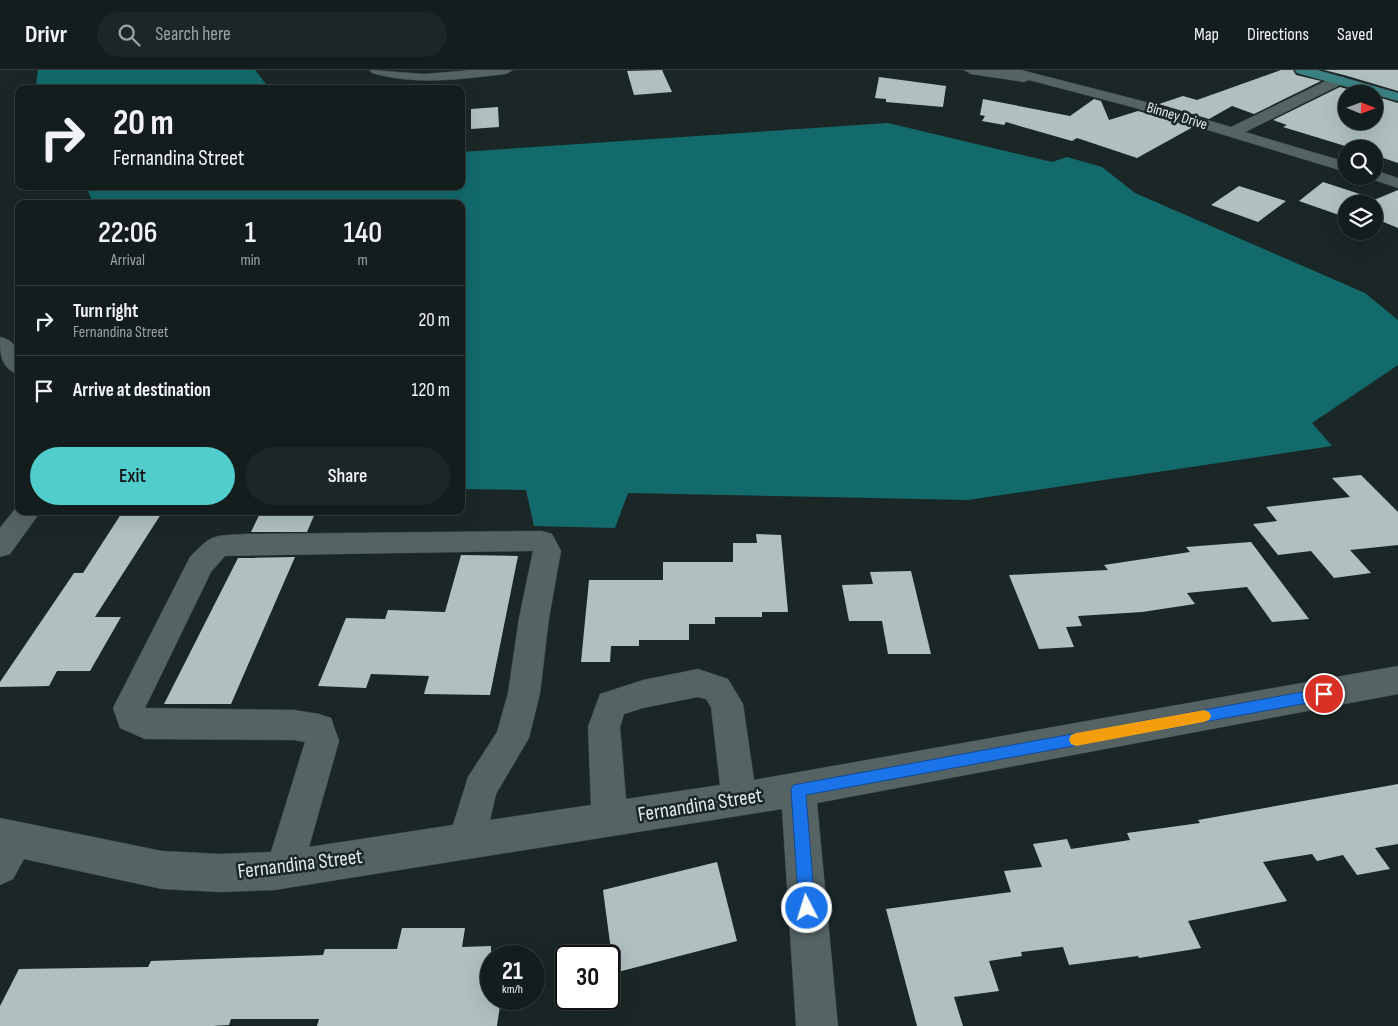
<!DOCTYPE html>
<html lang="en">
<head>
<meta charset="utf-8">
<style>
  :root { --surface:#141d1d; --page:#1d2626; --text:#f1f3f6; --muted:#9da2a4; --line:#333b3b; --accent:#52cdce }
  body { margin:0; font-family:"Sofia Sans Condensed",sans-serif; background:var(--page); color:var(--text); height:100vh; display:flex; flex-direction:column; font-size:19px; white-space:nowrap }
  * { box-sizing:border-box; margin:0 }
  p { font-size:16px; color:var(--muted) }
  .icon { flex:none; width:28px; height:28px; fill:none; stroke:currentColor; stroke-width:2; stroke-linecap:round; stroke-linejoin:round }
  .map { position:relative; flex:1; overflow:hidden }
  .sheet { position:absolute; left:15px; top:130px; width:450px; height:315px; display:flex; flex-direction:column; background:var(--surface); border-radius:10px; box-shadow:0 5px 20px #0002,0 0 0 1px var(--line) }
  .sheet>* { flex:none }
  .guide { position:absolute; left:15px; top:15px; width:450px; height:105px; border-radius:10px; box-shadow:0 5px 20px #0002,0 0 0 1px var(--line); background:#141d1d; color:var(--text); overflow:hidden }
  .needle { width:32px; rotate:91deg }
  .buttons { position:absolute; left:1338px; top:15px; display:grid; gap:10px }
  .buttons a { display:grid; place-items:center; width:45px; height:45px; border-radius:50%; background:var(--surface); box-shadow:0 5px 20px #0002,0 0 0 1px var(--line); font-size:25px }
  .speed { position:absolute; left:480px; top:875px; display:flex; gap:10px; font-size:25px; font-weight:700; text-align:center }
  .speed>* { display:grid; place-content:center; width:65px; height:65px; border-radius:50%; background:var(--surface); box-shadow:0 5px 20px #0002,0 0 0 1px var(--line); line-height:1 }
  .speed small { font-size:12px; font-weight:400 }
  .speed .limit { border:2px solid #111; border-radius:8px; background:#fff; color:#111 }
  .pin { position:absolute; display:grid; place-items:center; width:42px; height:42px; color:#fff; margin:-21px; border:2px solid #fff; border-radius:50%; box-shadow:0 1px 5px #0007 }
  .me { position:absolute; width:55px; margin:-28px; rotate:355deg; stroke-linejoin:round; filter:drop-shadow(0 0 4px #0008) }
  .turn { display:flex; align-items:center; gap:18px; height:105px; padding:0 15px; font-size:22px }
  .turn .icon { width:65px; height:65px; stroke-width:2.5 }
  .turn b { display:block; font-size:35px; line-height:42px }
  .eta { display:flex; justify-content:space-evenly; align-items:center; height:85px; text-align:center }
  .eta b { font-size:30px; font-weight:600; line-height:35px }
  .primary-button { display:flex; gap:10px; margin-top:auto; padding:10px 15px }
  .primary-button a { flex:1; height:58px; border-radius:30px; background:var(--accent); color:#111; font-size:20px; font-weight:600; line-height:58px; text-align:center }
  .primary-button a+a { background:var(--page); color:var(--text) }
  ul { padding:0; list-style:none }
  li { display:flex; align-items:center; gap:15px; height:70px; padding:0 15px; border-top:1px solid var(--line) }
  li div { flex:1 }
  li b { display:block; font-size:19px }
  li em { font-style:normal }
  header { display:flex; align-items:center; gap:30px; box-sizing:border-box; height:70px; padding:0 25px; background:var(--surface); border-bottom:1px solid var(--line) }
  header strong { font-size:24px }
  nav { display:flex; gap:28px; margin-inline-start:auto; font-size:18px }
  .search { width:350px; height:45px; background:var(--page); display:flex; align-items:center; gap:12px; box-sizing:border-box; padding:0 18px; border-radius:28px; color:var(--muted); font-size:19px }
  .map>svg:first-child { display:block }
</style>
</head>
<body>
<header>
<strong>Drivr</strong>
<div class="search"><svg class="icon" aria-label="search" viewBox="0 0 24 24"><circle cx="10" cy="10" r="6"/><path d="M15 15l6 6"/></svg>Search here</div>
<nav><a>Map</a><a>Directions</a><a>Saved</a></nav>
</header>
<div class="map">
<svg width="1398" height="956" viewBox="0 0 1398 956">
  <rect width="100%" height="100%" fill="#1b2727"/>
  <path fill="#136a6b" d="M38,0H255L270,19H38L36,16Z
    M888,53L1052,92L1067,87L1102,97L1135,123L1365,223L1398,250V295L1312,353L1332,376L968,430L628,423L615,458L534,456L526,420L461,419V134H93L86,116H461V82Z"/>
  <path fill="#b0c0c0" d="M662,0L672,22L634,25L627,1Z
    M1281,0H1293L1296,5L1321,11L1254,44L1232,36L1209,49L1159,34L1183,26L1197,30Z
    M1324,0H1398V21L1344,5Z
    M879,7L946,16L943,37L886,32V29L875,28Z
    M1340,17L1365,24H1346V51H1374V26L1398,33V93L1374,85V79H1355L1283,57L1287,55L1273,50Z
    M983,29L1070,46L1094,29L1101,31L1109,50L1138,41L1193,57L1137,88L1077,68L1072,71L1006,52L1004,55L982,51L985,46L980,45Z
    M498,37L499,57L471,59V39Z
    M1323,112L1363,125L1352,134H1346V138L1339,145L1299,131Z
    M1239,116L1286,131L1258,152L1211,135Z
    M1398,120V158L1374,148V130Z
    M1361,405L1398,442V475L1350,480L1371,503L1334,508L1311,481L1278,485L1253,454L1277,451L1266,437L1350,427L1332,408Z
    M123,441H163L95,547H121L90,601H57L49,616L0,617V612L74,503H83Z
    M261,441H316L307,462H251Z
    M756,464L781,465L788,542H762V547H715V554H689V570H639V576H611L610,592H581L589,510H663V492H733V473H757Z
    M1251,472L1309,549L1272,552L1247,517L1187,523L1195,534L1142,542L1078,546L1082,556L1066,557L1074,577L1039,579L1009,505L1108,500L1104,495L1190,482L1186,477Z
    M461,485L518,486L490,625L424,624L429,606L371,604L366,618L318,616L346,548L385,549L388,540L445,542Z
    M295,487L231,634H164L238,488Z
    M911,501L931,584H888L882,551H849L842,515L873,514L870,502Z
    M1398,714V774L1375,778L1390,799L1357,805L1343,785L1317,791L1312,784L1263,792L1287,831L1188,851L1201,878L1139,888L1138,886L1069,895L1063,877L1021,882L1022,886L989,891L999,921L954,927L963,956H917L886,839L1011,822L1004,801L1042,797L1033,774L1067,769L1071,779L1130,770L1127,763L1200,753L1198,750Z
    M717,792L737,871L614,903L603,820Z
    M402,858H465L462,877L491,876V929H501L497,956H317L319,949H231L229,955L212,956H0V936L19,899L148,897L151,891L323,885L325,879H397Z"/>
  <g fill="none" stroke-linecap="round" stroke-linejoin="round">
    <defs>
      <path id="minor" d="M370,0L424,4L472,0H513L506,4C460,9 417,16 372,3Z
        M964,0H1021L1142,31L1231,57L1334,7H1344L1346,10L1344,13L1245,62L1346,92V102L1132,37L1029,10L1024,12L971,4Z
        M1374,100L1398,108V118L1368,108L1367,106H1374Z
        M0,267C20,271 19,287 19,304C0,299 0,283 0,267Z
        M19,434V441H41L10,484L0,487V458Z
        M542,461L552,464L561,481L549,548L540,623L529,668L496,724L490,750L591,735L588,657L600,624L643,610L698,599L728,609L743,634L754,710L1398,596V624L817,733L838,956H796L782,739L274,820L220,822L162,819L24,789L13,809L0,815V748L162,781L220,784L271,782L305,672L294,670L145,669L120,658L113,638L190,487C213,463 213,466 246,464ZM533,481L519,548L508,623L497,662L468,707L453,755L309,777L339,671L331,648L319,644L294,640L145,638L211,502L225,486ZM698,627L706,629L711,637L720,715L626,729L620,657L624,644L643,638Z"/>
      <path id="major" d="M1295,0H1317L1398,23V31L1297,3Z"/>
    </defs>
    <use href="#minor" stroke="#3a4545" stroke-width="1"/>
    <use href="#major" stroke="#3a4545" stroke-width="1"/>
    <use href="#minor" fill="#556363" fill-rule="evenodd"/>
    <use href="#major" fill="#3b8182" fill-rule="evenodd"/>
  </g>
  <path fill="#1a73e8" stroke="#114b97" d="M1324,618L1328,620L1330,624L1328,628L1324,630L806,725L815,838L813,844L807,846L802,844L799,838L791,720L793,715Z"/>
  <path fill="#f59e0b" d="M1204,640L1209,642L1211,646L1209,650L1204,652L1076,676L1071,674L1069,669L1071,665L1076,663Z"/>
  <g text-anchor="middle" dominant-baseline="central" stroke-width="5" stroke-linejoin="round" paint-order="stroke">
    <g font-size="15" fill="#e2ebeb" stroke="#1b2727">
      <text transform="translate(1177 46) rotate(17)">Binney Drive</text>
    </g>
    <g font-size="21" fill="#e2ebeb" stroke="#1b2727">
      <text transform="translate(700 735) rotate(-9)">Fernandina Street</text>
      <text transform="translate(300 794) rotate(-7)">Fernandina Street</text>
    </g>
  </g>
</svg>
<div class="buttons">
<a><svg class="needle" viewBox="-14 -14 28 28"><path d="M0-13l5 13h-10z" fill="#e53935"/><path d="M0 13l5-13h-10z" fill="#9da2a4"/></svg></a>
<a><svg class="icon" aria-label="search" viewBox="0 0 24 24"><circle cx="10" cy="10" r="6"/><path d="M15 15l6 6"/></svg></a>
<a><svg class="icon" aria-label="layers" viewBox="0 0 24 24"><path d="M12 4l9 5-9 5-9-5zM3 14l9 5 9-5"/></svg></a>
</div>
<div class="speed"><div>21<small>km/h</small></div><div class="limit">30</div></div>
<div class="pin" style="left:1324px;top:624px;background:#d93025"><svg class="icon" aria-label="arrive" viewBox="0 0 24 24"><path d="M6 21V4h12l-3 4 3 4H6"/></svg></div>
<svg class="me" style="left:807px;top:838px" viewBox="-20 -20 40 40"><circle r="17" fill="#1a73e8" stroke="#fff" stroke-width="3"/><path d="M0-11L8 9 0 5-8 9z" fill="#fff"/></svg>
<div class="guide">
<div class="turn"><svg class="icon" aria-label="right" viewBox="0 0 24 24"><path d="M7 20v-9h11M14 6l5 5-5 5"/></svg><div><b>20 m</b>Fernandina Street</div></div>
</div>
<section class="sheet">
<div class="eta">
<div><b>22:06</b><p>Arrival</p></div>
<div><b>1</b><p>min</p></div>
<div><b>140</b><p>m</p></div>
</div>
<ul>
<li><svg class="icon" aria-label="right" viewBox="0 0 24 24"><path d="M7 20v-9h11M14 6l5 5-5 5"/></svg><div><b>Turn right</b><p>Fernandina Street</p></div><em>20 m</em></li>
<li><svg class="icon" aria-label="arrive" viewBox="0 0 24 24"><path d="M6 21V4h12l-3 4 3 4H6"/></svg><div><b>Arrive at destination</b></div><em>120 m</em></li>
</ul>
<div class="primary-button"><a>Exit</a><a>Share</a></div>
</section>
</div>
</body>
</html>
